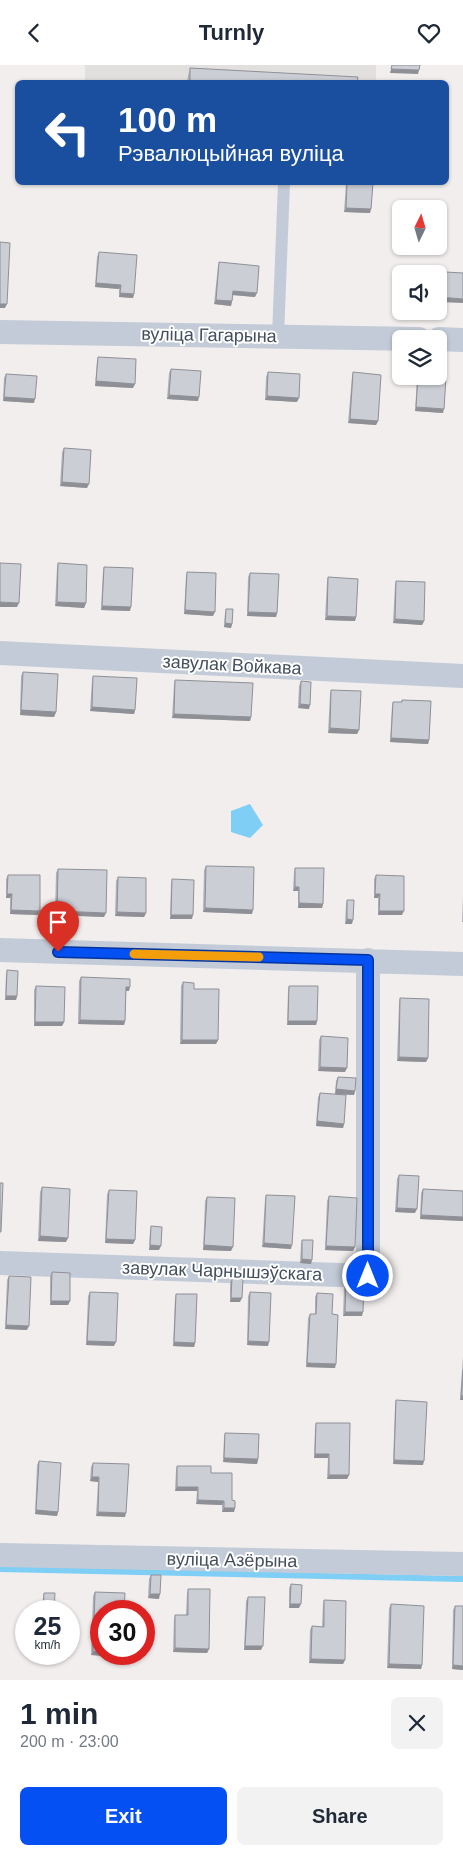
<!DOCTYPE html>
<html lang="en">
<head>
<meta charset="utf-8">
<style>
  :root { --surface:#fff; --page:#f2f2f3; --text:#1f2937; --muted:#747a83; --accent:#0550f3 }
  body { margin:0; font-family:Arial,sans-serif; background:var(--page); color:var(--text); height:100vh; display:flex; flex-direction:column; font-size:19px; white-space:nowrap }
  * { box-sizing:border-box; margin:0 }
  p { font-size:16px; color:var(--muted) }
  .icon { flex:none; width:28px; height:28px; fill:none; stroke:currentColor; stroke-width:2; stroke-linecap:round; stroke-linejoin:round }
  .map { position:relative; height:1615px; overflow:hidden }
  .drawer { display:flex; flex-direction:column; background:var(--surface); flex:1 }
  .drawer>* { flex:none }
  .banner { position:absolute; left:15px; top:15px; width:434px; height:105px; border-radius:8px; box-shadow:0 1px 4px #0004; background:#1a4fa0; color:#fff; overflow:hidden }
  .needle { width:32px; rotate:5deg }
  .controls { position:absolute; left:392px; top:135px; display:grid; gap:10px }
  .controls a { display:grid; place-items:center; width:55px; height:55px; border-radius:8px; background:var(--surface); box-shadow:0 1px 4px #0004; font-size:25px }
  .speed { position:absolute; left:15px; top:1535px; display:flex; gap:10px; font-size:25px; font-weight:700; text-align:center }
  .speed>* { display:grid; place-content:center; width:65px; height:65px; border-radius:50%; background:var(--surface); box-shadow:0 1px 4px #0004; line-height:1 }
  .speed small { font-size:12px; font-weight:400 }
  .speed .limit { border:8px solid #d22; background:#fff; color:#111 }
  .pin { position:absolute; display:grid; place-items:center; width:42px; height:42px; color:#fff; margin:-51px -21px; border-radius:50% 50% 50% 0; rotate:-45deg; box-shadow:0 0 5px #0007 }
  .pin .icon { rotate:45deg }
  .me { position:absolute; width:55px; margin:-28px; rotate:0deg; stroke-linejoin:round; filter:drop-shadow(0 0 4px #0008) }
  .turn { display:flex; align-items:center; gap:18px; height:105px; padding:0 20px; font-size:22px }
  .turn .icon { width:65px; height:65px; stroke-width:2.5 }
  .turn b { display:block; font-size:35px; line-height:42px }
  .round { display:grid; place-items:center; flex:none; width:52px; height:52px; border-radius:8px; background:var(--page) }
  .summary { display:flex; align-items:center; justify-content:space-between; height:85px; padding:0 20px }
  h1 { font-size:30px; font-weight:600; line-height:38px }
  .primary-button { display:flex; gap:10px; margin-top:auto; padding:10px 20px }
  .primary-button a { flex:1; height:58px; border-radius:8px; background:var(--accent); color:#fff; font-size:20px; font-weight:600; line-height:58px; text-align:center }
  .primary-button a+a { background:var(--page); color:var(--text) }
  header { display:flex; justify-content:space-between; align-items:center; height:65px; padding:0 20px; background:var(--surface); font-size:22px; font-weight:600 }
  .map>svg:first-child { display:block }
</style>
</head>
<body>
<header><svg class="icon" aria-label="back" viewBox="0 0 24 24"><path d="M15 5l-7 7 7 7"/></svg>Turnly<svg class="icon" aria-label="heart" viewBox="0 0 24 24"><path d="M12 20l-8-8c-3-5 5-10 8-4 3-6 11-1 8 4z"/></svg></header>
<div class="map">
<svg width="463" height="1615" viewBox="0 0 463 1615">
  <rect width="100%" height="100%" fill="#f1eeed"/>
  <path fill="#e2dfdf" d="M85,0H376V17L85,18Z"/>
  <path fill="#7ecef6" d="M250,739L263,760L250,773L231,767V746Z"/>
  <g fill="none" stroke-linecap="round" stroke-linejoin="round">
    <path stroke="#7ecef6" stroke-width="6" d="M0,1504L463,1514"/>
    <path stroke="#c2cbd7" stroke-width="12" d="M278,271L284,118"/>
    <path stroke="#c2cbd7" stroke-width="24" d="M0,267L419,274
      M439,274L463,275
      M0,588L463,611
      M0,885L463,899
      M0,1198L368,1211V895
      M0,1490L463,1499"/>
  </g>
  <path fill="#afb1b8" d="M190,3L357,18H187L188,11Z
    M346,118H373L370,148L344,147Z
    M99,187L134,229L133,233L119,232V224L95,222L97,192Z
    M219,197L255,232L233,230L232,236L231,241L214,239L218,201Z
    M98,292L133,323L95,321L97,296Z
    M171,304L198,336L167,334L169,308Z
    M268,307L297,337L265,335L266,312Z
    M353,307L378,356L376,360L348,358L352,311Z
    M6,309L34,338L3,336L4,313Z
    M418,311L443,348L415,346L417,314Z
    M64,383L87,423L60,421L62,387Z
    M58,498L86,538L84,543L55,541L57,502Z
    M104,502L130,546L101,545L103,506Z
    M187,507L213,551L184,549L186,511Z
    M250,508L277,548L276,552L247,551L248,512Z
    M328,512L356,552L355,556L325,555L327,516Z
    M396,516L424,556L422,560L393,558L395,520Z
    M226,544L232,559L231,563L224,562L225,548Z
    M23,607L56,647L54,652L20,650L21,611Z
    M93,611L135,645L134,649L90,646L92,615Z
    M175,615L251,652L250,656L172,653L174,619Z
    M301,616L309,644L298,643L299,621Z
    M331,625L359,665L357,669L328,668L330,629Z
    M402,635L429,675L428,679L390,677L392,641L393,637H401Z
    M206,801L252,849L203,847L204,805Z
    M295,803L323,839L322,843H298V826H293L294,807Z
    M58,804L104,852L55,850L56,808Z
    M8,810L38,850L10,849V833H6V814Z
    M376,810L402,850H378V833H374V814Z
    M118,812L146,848L144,852L115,851L116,816Z
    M172,814L192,854H170L171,818Z
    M463,831V857H462Z
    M347,835L352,859H345L346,839Z
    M7,905L17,931L16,935H5L6,909Z
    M81,912L129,926H126L125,956L124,960L78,959L79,916Z
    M183,917L218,975L216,979H180L181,921Z
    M36,921L64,957L62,961H34V925Z
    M289,921L317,956L316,960H287L288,925Z
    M400,933L428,993L426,997L397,996L399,938Z
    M321,971L345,1007L318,1006L319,975Z
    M338,1012L355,1026L354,1030L335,1029L336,1016Z
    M320,1028L344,1059L343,1063L316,1061L318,1032Z
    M399,1110L415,1148L395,1147L397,1114Z
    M42,1122L66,1177L38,1176L40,1127Z
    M423,1124L463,1126V1156L420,1154L421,1128Z
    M109,1125L135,1175L133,1179L105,1178L107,1129Z
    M266,1130L291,1184L262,1182L265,1134Z
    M329,1131L353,1186L325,1185L327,1136Z
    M207,1132L231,1186L203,1185L205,1136Z
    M151,1161L159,1185H149L150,1166Z
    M302,1175L311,1199L300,1198L301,1179Z
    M52,1207L70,1236L68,1240H50V1211Z
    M9,1211L27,1265L5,1264L7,1215Z
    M232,1213L240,1237H230V1217Z
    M346,1218L362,1251H343L344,1222Z
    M90,1227L114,1281L86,1280L88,1231Z
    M250,1227L268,1281L247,1280L248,1231Z
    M317,1228L332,1249L335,1303L306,1302L308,1253L310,1249H315V1232Z
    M176,1229L195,1278L194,1282L173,1281L175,1233Z
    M463,1291V1335H460Z
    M396,1335L423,1400L393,1399L395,1340Z
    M316,1358L349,1410L347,1414H327L328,1393H314L315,1362Z
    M225,1368L258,1394L257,1399L223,1397L224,1372Z
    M39,1396L58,1447L57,1451L35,1449L37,1400Z
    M93,1398L125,1452L96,1451L98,1417L90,1416L91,1402Z
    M177,1401L232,1435L235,1443L234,1447H222V1440L196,1439L197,1426H175L176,1405Z
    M151,1510L159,1534L148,1533L149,1514Z
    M291,1519L299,1543H289V1523Z
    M188,1524L209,1584L207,1588L173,1587L174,1554L175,1550H186L187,1528Z
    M95,1527L101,1589H122L121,1592L91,1590L93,1531Z
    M44,1528L54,1546H42L43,1532Z
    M248,1532L261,1585H244L246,1536Z
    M324,1535L345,1595L343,1599L309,1598L310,1565L312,1561L322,1562L323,1539Z
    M391,1539L422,1600L421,1604L387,1603L389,1543Z
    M455,1541H463V1605L452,1604L453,1545Z"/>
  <path fill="#8f9096" d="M391,4L419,5L418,9L390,8Z
    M346,143L371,144L370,148L344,147Z
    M96,218L121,220L119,224L95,222Z
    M233,226L257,228L255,232L232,230Z
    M120,228L134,229L133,233L119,232Z
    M439,232L463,234V238L439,237Z
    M216,235L232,236L231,241L214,239Z
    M0,239H7L5,243H0Z
    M96,316L135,319L133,323L95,321Z
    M169,330L199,332L198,336L167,334Z
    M267,331L299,333L297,337L265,335Z
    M4,332L35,334L34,338L3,336Z
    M416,342L444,344L443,348L415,346Z
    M350,354L378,356L376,360L348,358Z
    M62,417L89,419L87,423L60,421Z
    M0,537L19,538L17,542H0Z
    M57,537L86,538L84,543L55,541Z
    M102,541L131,542L130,546L101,545Z
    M185,545L215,547L213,551L184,549Z
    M248,547L277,548L276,552L247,551Z
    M327,551L356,552L355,556L325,555Z
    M395,554L424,556L422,560L393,558Z
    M225,558L232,559L231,563L224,562Z
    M300,639L310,640L309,644L298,643Z
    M92,642L135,645L134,649L90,646Z
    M21,645L56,647L54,652L20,650Z
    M174,649L251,652L250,656L172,653Z
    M330,663L359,665L357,669L328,668Z
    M391,673L429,675L428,679L390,677Z
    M295,822H299L298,826H293Z
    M7,829H12L10,833H6Z
    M375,829H380L378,833H374Z
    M299,838L323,839L322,843H298Z
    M205,843L253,845L252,849L203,847Z
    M11,845L40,846L38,850L10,849Z
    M57,846L106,848L104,852L55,850Z
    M379,846H404L402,850H378Z
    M117,847L146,848L144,852L115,851Z
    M171,850H193L192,854H170Z
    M347,854L353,855L352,859H345Z
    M126,922H130L129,926H124Z
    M6,931H17L16,935H5Z
    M80,955L125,956L124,960L78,959Z
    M288,956H317L316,960H287Z
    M35,957H64L62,961H34Z
    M182,975H218L216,979H180Z
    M399,992L428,993L426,997L397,996Z
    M320,1002L347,1003L345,1007L318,1006Z
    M336,1024L355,1026L354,1030L335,1029Z
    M317,1056L344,1059L343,1063L316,1061Z
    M397,1143L417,1144L415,1148L395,1147Z
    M421,1150L463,1152V1156L420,1154Z
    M40,1171L68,1173L66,1177L38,1176Z
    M106,1174L135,1175L133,1179L105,1178Z
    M264,1178L292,1180L291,1184L262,1182Z
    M150,1180L161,1181L159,1185H149Z
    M204,1180L233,1182L231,1186L203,1185Z
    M326,1181L355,1182L353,1186L325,1185Z
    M302,1194L312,1195L311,1199L300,1198Z
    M231,1233H242L240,1237H230Z
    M51,1236H70L68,1240H50Z
    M345,1247H363L362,1251H343Z
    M6,1260L29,1261L27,1265L5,1264Z
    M87,1276L116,1277L114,1281L86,1280Z
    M248,1276L269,1277L268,1281L247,1280Z
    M174,1277L195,1278L194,1282L173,1281Z
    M307,1298L336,1299L335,1303L306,1302Z
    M461,1331H463V1335H460Z
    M315,1389H329L328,1393H314Z
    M224,1393L258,1394L257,1399L223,1397Z
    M394,1395L424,1396L423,1400L393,1399Z
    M329,1410H349L347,1414H327Z
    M92,1412H99L98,1417L90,1416Z
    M177,1422H198L197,1426H175Z
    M198,1435L224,1436L222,1440L196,1439Z
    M224,1443H235L234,1447H222Z
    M36,1445L58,1447L57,1451L35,1449Z
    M98,1447L126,1448L125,1452L96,1451Z
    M150,1529H160L159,1534L148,1533Z
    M290,1539H301L299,1543H289Z
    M245,1581H263L261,1585H244Z
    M175,1583L209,1584L207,1588L173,1587Z
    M93,1586L101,1587V1589H122L121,1592L91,1590Z
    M311,1594L345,1595L343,1599L309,1598Z
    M389,1599L422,1600L421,1604L387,1603Z
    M453,1600L463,1601V1605L452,1604Z"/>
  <path fill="#ccced6" stroke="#8f9096" d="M392,0H420L419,5L391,4Z
    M190,3L358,12L357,18H190Z
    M347,118H373L371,144L346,143Z
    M0,177L10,178L7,239H0Z
    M99,187L137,190L134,229L120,228L121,220L96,218Z
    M219,197L259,201L257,228L233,226L232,236L216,235Z
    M409,205L463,208V234L439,232V209H408Z
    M98,292L136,294L135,319L96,316Z
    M171,304L201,306L199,332L169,330Z
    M268,307L300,309L299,333L267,331Z
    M353,307L381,310L378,356L350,354Z
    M6,309L37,311L35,334L4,332Z
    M418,311L446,312L444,344L416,342Z
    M64,383L91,385L89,419L62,417Z
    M0,498L21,499L19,538L0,537Z
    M58,498L87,500L86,538L57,537Z
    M104,502L133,503L131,542L102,541Z
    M187,507L216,508L215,547L185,545Z
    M250,508L279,509L277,548L248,547Z
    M328,512L358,514L356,552L327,551Z
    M396,516L425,517L424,556L395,554Z
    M226,544H233L232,559L225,558Z
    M23,607L58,609L56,647L21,645Z
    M93,611L137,613L135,645L92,642Z
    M175,615L253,618L251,652L174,649Z
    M301,616L311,617L310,640L300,639Z
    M331,625L361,626L359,665L330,663Z
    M402,635L431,636L429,675L391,673L393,637H402Z
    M206,801L254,802L253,845L205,843Z
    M295,803H324L323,839L299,838V822H295Z
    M58,804L107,805L106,848L57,846Z
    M8,810H40V846L11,845L12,829H7Z
    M376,810L404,811V846H379L380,829H375Z
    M118,812L146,813V848L117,847Z
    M172,814L194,815L193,850H171Z
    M347,835H354L353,855L347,854Z
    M7,905L18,906L17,931H6Z
    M81,912L130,914V922H126L125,956L80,955Z
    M183,917L194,918V924H219L218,975H182Z
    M36,921L65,922L64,957H35Z
    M289,921H318L317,956H288Z
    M400,933L429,934L428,993L399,992Z
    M321,971L348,973L347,1003L320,1002Z
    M338,1012L356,1013L355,1026L336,1024Z
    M320,1028L346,1030L344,1059L317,1056Z
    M399,1110L419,1111L417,1144L397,1143Z
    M0,1118H3L1,1167H0Z
    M42,1122L70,1124L68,1173L40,1171Z
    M423,1124L463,1126V1152L421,1150Z
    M109,1125L137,1126L135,1175L106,1174Z
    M266,1130L295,1131L292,1180L264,1178Z
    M329,1131L357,1133L355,1182L326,1181Z
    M207,1132L235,1133L233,1182L204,1180Z
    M151,1161L162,1162L161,1181L150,1180Z
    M302,1175H313L312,1195L302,1194Z
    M52,1207L70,1208V1236H51Z
    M9,1211L31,1212L29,1261L6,1260Z
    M232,1213L243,1214L242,1233H231Z
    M346,1218H364L363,1247H345Z
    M90,1227L118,1228L116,1277L87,1276Z
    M250,1227L271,1228L269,1277L248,1276Z
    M317,1228L333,1229L332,1249L338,1250L336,1299L307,1298L310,1249H316Z
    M176,1229H197L195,1278L174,1277Z
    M463,1305V1331H461Z
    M396,1335L427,1337L424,1396L394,1395Z
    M316,1358H350L349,1410H329V1389H315Z
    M225,1368L259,1369L258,1394L224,1393Z
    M39,1396L61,1398L58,1447L36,1445Z
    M93,1398L129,1399L126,1448L98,1447L99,1412H92Z
    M177,1401H211V1408H232V1435L235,1436V1443H224V1436L198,1435V1422H177Z
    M151,1510H161L160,1529H150Z
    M291,1519L302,1520L301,1539H290Z
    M188,1524H210L209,1584L175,1583V1550H188Z
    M95,1527L125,1528L124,1546H101V1587L93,1586Z
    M44,1528H55L54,1546H43Z
    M248,1532H265L263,1581H245Z
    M324,1535L346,1536L345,1595L311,1594L312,1561L324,1562Z
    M391,1539L424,1541L422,1600L389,1599Z
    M455,1541H463V1601L453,1600Z"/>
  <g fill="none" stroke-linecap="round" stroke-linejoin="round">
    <defs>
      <path id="route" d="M58,887L368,895V1211"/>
    </defs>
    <use href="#route" stroke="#03349e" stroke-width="12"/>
    <use href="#route" stroke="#0550f3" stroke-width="9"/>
    <path stroke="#f59e0b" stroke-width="9" d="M134,889L259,892"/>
  </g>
  <g text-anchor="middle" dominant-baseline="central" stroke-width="4" stroke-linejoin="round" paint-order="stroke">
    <g font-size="18" fill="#444e5d" stroke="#fff">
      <text transform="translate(209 270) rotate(1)">вуліца Гагарына</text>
      <text transform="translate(232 600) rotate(3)">завулак Войкава</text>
      <text transform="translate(222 1206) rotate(2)">завулак Чарнышэўскага</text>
      <text transform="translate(232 1495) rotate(1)">вуліца Азёрына</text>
    </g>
  </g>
</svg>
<div class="controls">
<a><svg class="needle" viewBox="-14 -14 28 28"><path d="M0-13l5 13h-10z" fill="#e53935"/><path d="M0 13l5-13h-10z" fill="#747a83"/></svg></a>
<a><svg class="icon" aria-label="sound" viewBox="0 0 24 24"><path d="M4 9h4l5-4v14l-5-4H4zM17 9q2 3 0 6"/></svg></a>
<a><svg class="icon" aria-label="layers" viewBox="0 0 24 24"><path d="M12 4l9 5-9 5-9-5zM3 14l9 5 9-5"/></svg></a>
</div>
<div class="speed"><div>25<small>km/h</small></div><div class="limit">30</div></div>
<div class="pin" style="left:58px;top:887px;background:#d93025"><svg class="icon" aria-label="arrive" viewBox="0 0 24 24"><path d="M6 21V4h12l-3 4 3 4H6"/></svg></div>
<svg class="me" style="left:368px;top:1211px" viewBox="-20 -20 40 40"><circle r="17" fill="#0550f3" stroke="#fff" stroke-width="3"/><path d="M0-11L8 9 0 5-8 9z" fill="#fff"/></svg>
<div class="banner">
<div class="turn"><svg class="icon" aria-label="left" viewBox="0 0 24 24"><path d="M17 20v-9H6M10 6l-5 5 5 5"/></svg><div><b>100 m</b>Рэвалюцыйная вуліца</div></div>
</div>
</div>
<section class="drawer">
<div class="summary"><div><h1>1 min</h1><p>200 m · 23:00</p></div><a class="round"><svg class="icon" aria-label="close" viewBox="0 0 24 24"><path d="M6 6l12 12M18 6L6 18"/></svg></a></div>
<div class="primary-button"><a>Exit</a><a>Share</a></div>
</section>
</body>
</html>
